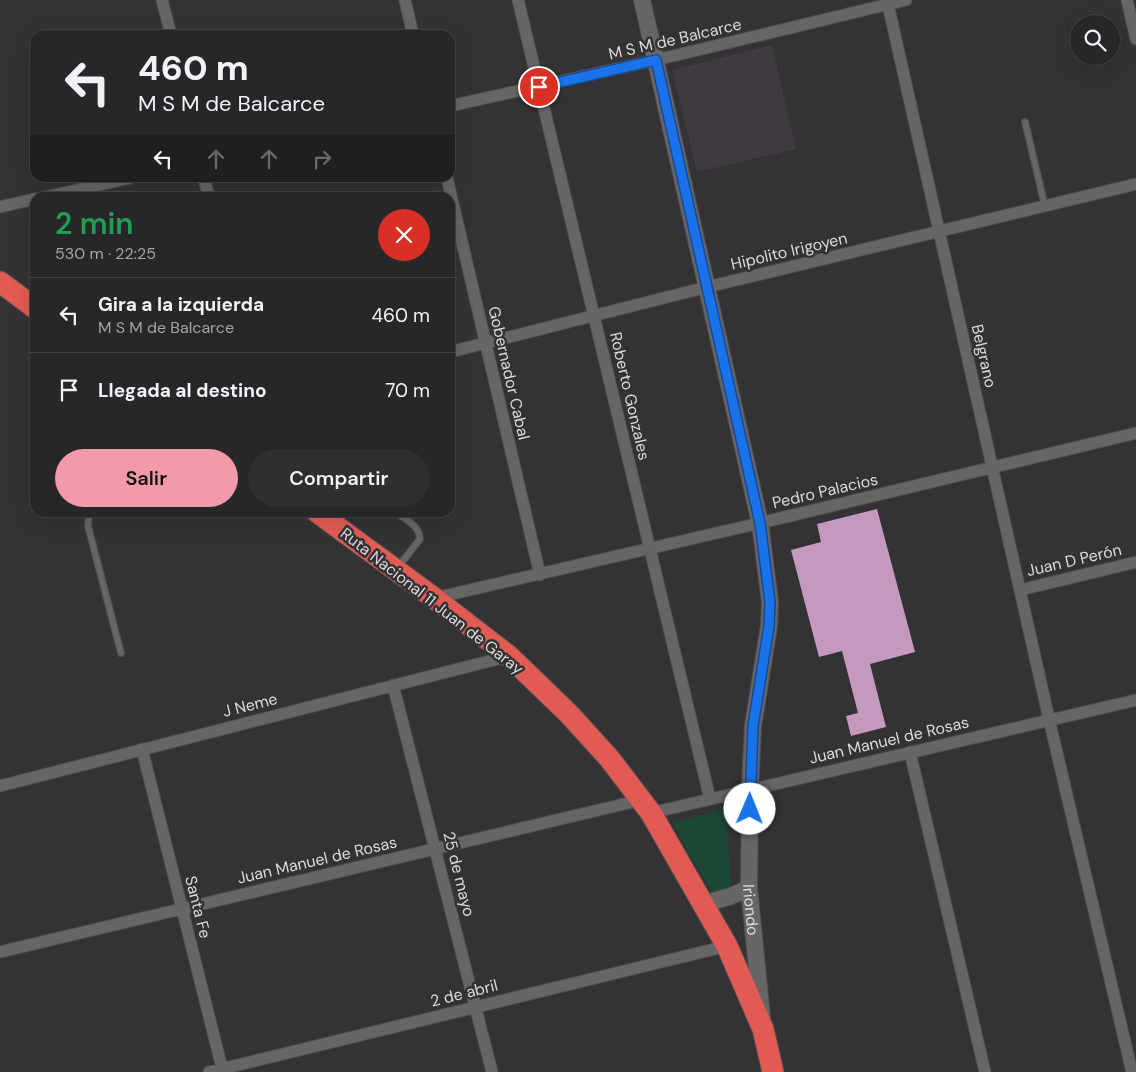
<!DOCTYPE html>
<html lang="es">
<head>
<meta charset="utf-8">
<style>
  :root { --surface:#272628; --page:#2f2e30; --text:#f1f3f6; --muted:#a4a5a8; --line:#434345; --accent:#f39aa8 }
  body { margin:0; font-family:"DM Sans",sans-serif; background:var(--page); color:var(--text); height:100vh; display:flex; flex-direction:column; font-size:19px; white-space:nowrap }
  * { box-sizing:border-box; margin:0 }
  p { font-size:16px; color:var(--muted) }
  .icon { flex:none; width:28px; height:28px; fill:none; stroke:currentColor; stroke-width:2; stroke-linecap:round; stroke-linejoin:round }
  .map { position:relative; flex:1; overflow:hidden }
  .details { position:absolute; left:30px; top:192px; width:425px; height:325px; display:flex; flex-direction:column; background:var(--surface); border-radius:15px; box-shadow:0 5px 20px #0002,0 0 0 1px var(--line) }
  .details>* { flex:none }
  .hud { position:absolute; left:30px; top:30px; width:425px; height:152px; border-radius:15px; box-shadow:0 5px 20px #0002,0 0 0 1px var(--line); background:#272628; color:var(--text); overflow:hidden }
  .tools { position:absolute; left:1070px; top:15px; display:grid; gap:10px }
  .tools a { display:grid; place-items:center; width:50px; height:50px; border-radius:50%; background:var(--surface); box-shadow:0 5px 20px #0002,0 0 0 1px var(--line); font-size:25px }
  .pin { position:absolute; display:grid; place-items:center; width:42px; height:42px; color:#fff; margin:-21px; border:2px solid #fff; border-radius:50%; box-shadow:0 1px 5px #0007 }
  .me { position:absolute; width:55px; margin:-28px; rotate:1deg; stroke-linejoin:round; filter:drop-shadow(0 0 4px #0008) }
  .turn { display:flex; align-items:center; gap:18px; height:105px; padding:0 25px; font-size:22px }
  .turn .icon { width:65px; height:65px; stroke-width:2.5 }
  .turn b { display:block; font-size:35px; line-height:42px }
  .lanes { display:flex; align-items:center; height:48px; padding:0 25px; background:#0003; justify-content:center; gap:25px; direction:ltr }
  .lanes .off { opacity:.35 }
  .round { display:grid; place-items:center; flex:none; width:52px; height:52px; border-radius:26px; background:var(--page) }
  .overview { display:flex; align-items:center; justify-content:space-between; height:85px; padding:0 25px }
  h1 { font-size:30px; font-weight:600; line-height:38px; color:#1e9e55 }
  .cta { display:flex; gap:10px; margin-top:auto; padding:10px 25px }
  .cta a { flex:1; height:58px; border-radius:30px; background:var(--accent); color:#111; font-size:20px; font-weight:600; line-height:58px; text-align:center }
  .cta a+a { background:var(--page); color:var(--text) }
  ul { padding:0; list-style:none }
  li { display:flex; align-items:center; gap:15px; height:75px; padding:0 25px; border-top:1px solid var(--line) }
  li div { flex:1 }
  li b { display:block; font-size:19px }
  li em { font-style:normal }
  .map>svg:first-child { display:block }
</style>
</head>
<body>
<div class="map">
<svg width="1136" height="1072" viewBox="0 0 1136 1072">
  <rect width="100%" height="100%" fill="#343235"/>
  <path fill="#413a42" d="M772,45L796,149L697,172L672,70Z"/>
  <path fill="#1a4834" d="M726,809L731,887L712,893L672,822Z"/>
  <path fill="#c499bd" d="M877,509L915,652L870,664L886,727L851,736L846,716L858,713L842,651L819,657L791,550L821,542L817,524Z"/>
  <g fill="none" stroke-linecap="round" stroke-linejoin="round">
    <defs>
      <path id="lane" d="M1025,122L1045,206
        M89,512L88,526L121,653
        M395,512C406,520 419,525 420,539L398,567"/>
      <path id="street" d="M162,0L171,35
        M405,0L413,35
        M518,0L710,799
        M887,0L1049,719L1132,1072
        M1127,0L1136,39
        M450,106L656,60L906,0
        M204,178L209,198
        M447,178L540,575
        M41,198L130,178
        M0,207L35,199
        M450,352L707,287L1136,184
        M1020,590L1136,562
        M435,598L760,523L1136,433
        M393,685L492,1072
        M142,749L223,1072
        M910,752L985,1072
        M0,786L509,656
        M651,813L1136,700
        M0,952L641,800
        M209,1072L727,946"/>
      <g id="secondary">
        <path id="s1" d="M642,0L760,523L770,602L769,626L753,726L750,789L749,888L762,1017"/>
        <path d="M704,904L731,896L749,888"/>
      </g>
      <path id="highway" d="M0,282L35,308
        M317,512L434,598L509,656L569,714L609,758L651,813L727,946L763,1029L773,1072"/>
    </defs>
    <use href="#lane" stroke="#525052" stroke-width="8"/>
    <use href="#street" stroke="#525052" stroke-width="13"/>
    <use href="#secondary" stroke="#525052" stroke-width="18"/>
    <use href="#highway" stroke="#525052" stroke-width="23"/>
    <use href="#lane" stroke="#686568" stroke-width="5.5"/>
    <use href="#street" stroke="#686568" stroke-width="11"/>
    <use href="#secondary" stroke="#686568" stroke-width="16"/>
    <use href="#highway" stroke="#e25b53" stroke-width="21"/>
  </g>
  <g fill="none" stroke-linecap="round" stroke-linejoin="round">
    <defs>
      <path id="route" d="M539,87L656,60L760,523L770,602L769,626L753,726L750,809"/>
    </defs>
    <use href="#route" stroke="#114b97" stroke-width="12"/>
    <use href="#route" stroke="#1a73e8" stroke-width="9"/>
  </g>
  <g text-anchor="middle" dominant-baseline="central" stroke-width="5" stroke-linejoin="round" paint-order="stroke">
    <g font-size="16" fill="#dcdadc" stroke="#343235">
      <text transform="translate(675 39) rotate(-13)">M S M de Balcarce</text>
      <text transform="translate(789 251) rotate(-13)">Hipolito Irigoyen</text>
      <text transform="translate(984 356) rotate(77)">Belgrano</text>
      <text transform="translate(509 373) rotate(77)">Gobernador Cabal</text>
      <text transform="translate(630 396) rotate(77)">Roberto Gonzales</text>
      <text transform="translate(825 491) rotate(-13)">Pedro Palacios</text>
      <text transform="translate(1074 560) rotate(-13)">Juan D Perón</text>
      <text transform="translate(432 601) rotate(38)">Ruta Nacional 11 Juan de Garay</text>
      <text transform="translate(250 705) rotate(-14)">J Neme</text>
      <text transform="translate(889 740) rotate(-13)">Juan Manuel de Rosas</text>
      <text transform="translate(317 860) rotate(-13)">Juan Manuel de Rosas</text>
      <text transform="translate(459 874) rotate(76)">25 de mayo</text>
      <text transform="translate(198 907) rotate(76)">Santa Fe</text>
      <text stroke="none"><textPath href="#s1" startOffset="925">Iriondo</textPath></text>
      <text transform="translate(464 993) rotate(-14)">2 de abril</text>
    </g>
  </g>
</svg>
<div class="tools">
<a><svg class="icon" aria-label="search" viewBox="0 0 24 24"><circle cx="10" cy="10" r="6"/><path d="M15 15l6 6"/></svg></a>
</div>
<div class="pin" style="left:539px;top:87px;background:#d93025"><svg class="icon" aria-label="arrive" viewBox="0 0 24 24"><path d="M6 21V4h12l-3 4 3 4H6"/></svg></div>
<svg class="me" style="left:750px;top:809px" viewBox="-20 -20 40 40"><circle r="19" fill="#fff"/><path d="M0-13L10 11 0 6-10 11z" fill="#1a73e8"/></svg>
<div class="hud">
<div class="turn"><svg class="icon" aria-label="left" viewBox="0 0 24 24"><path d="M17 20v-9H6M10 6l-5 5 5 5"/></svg><div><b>460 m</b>M S M de Balcarce</div></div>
<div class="lanes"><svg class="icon" aria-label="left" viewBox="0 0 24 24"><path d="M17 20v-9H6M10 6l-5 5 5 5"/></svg><svg class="icon off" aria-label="ahead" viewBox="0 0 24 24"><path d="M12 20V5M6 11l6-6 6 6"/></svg><svg class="icon off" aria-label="ahead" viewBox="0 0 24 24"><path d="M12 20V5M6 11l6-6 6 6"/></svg><svg class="icon off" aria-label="right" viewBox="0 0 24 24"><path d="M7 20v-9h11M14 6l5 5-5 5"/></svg></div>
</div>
<section class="details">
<div class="overview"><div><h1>2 min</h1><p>530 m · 22:25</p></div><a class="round" style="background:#d93025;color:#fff"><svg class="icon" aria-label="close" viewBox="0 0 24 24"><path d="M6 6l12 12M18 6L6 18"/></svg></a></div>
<ul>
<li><svg class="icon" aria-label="left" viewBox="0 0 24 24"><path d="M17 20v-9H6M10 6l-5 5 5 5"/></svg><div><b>Gira a la izquierda</b><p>M S M de Balcarce</p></div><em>460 m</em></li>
<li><svg class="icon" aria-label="arrive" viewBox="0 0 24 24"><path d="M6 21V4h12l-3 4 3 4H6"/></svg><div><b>Llegada al destino</b></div><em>70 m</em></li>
</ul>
<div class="cta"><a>Salir</a><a>Compartir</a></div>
</section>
</div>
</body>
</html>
